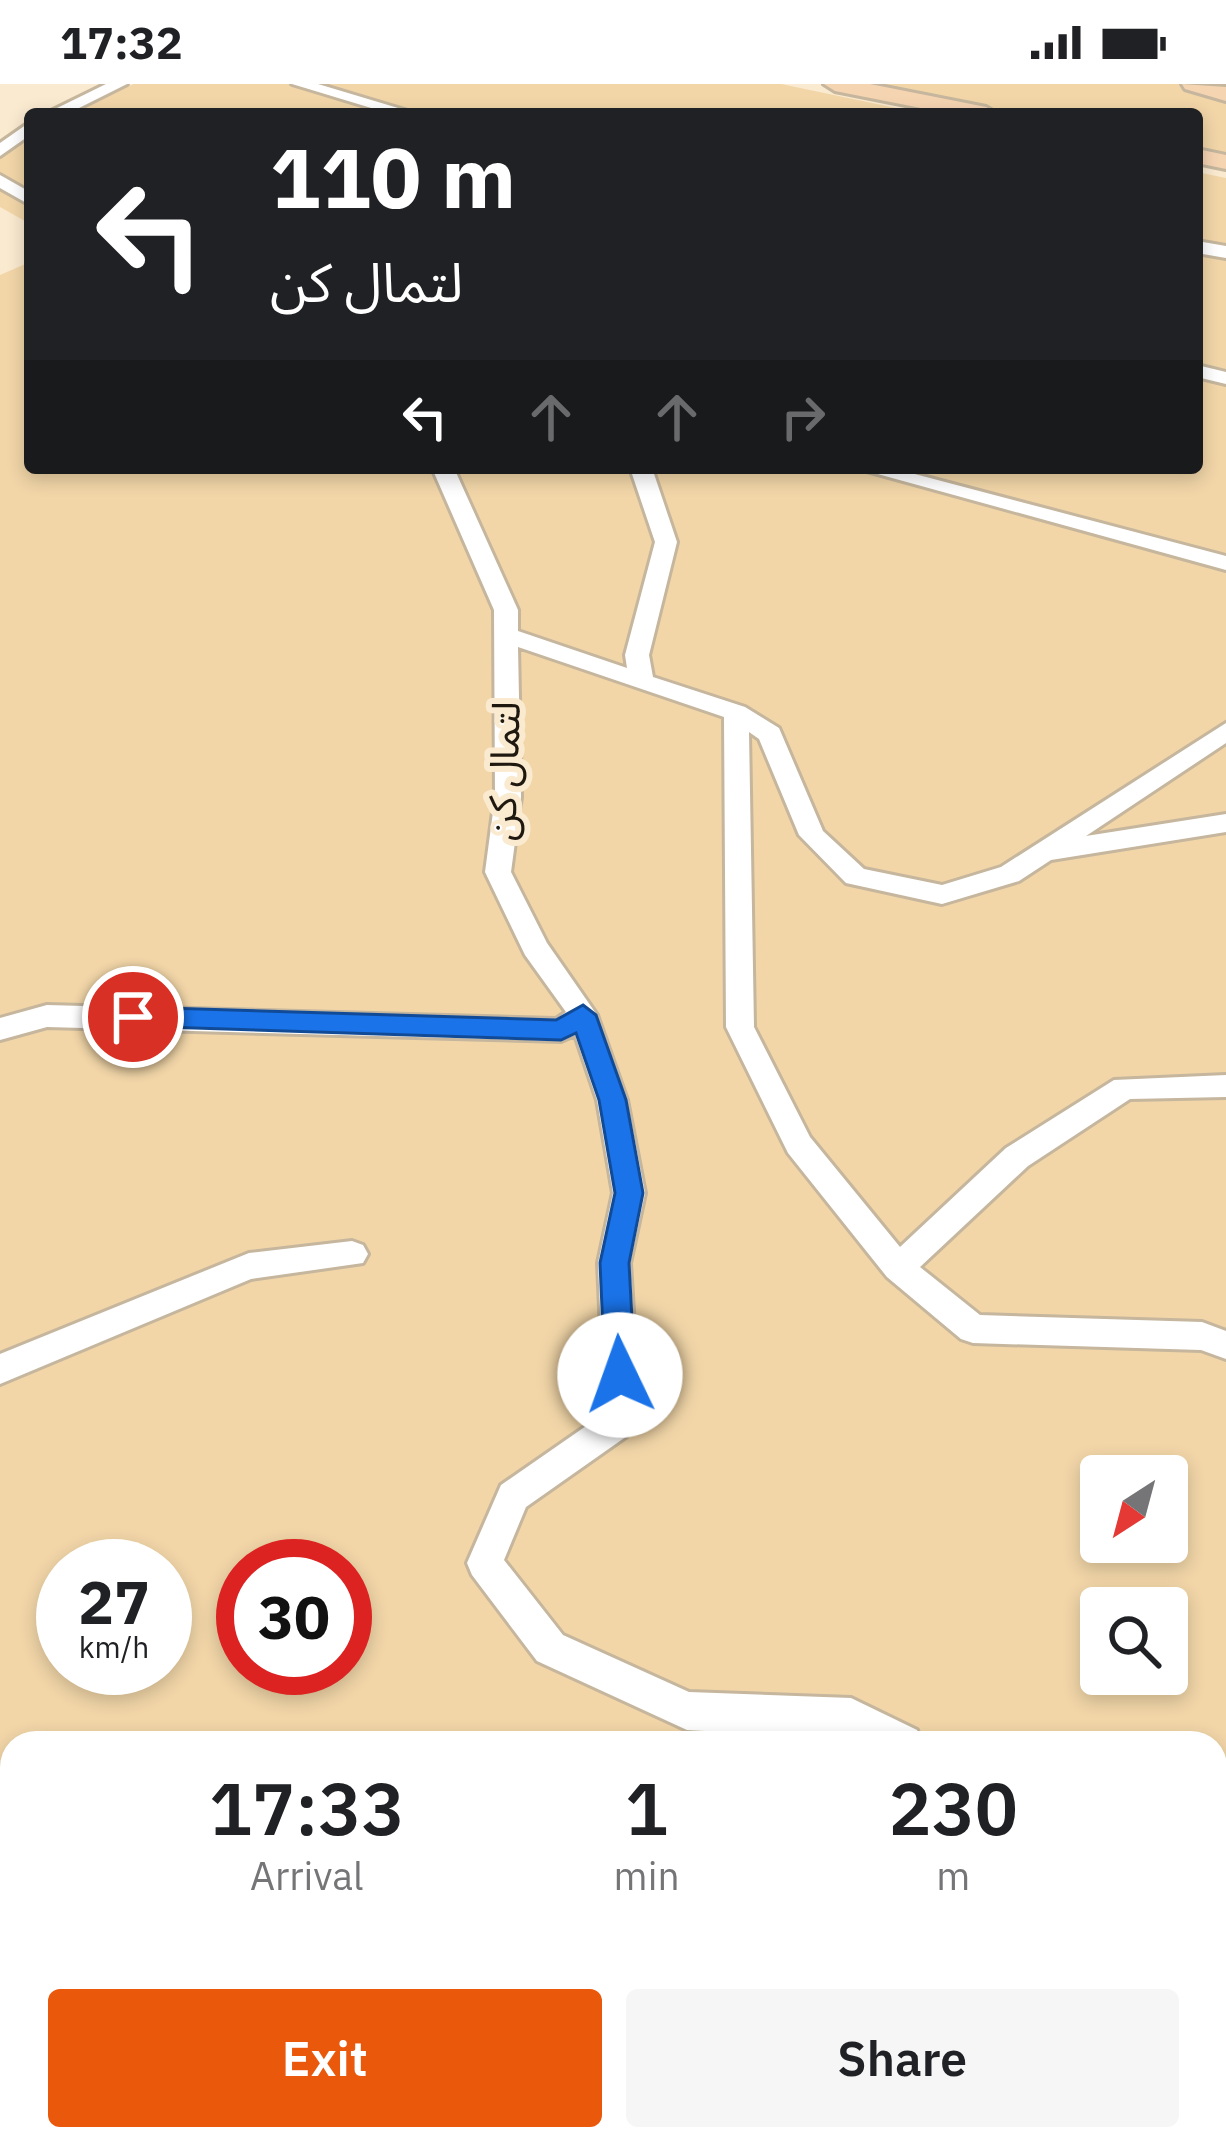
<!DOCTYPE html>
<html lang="en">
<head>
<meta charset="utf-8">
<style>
  :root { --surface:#fff; --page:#f6f6f6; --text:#202124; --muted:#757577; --accent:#ea580c }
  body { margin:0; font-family:"IBM Plex Sans","Noto Sans Arabic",sans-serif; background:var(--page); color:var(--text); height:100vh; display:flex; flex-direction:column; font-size:45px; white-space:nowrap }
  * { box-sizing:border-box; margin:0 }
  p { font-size:39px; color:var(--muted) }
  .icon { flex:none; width:66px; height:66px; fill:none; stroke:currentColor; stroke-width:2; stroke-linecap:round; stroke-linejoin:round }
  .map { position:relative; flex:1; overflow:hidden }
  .panel { position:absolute; left:0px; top:1647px; width:1227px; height:420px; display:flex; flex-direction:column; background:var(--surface); border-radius:36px 36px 0 0; box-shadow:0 6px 18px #0003 }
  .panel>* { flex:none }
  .top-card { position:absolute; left:24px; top:24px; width:1179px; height:366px; border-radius:12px; box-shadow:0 6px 18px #0003; background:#202124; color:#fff; overflow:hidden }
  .needle { width:78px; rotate:216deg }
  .tools { position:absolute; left:1080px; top:1371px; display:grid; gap:24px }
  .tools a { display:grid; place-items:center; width:108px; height:108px; border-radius:12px; background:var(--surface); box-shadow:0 6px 18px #0003; font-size:60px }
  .speed { position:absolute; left:36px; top:1455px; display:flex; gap:24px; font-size:60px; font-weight:700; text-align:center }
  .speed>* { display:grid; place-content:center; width:156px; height:156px; border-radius:50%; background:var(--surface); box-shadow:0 6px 18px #0003; line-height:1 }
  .speed small { font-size:30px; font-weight:400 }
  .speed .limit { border:18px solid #d22; background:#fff; color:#111 }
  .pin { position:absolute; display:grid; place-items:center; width:102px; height:102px; color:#fff; margin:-51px; border:6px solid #fff; border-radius:50%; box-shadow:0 3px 12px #0007 }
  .me { position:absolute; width:132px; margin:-66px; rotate:357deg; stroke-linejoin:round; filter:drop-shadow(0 0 9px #0008) }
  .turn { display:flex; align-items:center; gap:42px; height:252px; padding:0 48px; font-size:54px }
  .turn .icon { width:156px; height:156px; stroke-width:2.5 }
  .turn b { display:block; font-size:84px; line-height:102px }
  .lanes { display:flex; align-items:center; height:114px; padding:0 48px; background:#0003; justify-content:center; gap:60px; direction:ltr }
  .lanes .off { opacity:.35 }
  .eta { display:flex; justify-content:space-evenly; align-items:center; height:204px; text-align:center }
  .eta b { font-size:72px; font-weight:600; line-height:84px }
  .primary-button { display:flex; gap:24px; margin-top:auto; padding:24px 48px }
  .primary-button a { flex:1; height:138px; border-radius:12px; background:var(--accent); color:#fff; font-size:48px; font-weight:600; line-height:138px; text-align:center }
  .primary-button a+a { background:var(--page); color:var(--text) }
  .status { display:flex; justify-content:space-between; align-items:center; height:84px; padding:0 60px; background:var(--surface); direction:ltr }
  .status svg { height:33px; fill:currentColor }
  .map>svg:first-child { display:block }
</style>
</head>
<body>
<div class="status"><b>17:32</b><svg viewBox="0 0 49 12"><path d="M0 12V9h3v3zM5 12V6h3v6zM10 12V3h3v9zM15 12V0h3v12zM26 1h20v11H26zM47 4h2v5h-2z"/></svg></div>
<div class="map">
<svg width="1226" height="2067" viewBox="0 0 1226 2067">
  <rect width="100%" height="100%" fill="#faead0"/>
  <path fill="#f2d6a8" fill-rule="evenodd" d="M134,0H781L925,30H66L84,18Z
    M867,0H1178L1226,15V70L1197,67V30H1016Z
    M30,55V140L0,123V73Z
    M1197,88L1226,94V2067H0V191L30,178V384H1197ZM1101,1392H1167V1458H1101ZM63,1482H165V1584H63ZM243,1482H345V1584H243ZM1101,1524H1167V1590H1101ZM12,1659H1215V2055H12Z"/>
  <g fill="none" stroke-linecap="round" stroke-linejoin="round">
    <defs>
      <path id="minor" d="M106,0H127L67,30H45Z
        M292,0H318L418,30H391Z
        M30,38V51L0,72V59Z
        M0,91L30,108V121L0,104Z
        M1197,157L1226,162V174L1197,169Z
        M1197,281L1226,288V300L1197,293Z
        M432,384H454L518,526V547L627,584L625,571L655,458L630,384H652L677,458L649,571L653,593L745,623L779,644L823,747L864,785L942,801L1001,783L1226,639V659L1086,752L1226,730V748L1051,776L1019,797L942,820L846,799L799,751L759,655L749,648L754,943L810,1053L900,1163L1006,1064L1114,996L1226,991V1013L1130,1015L1028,1082L920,1183L980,1231L1202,1238L1226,1247V1275L1201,1266L973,1259L961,1255L887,1193L788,1069L726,943L724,633L518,563L521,713L511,788L547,859L597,931L627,1016L645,1109L630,1179L637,1291L627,1352L526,1423L504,1476L563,1551L689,1608L851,1614L917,1646L922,1659L687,1646L537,1577L472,1491L467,1479L501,1401L599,1333L603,1291L598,1179L613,1109L597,1016L575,951L561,957L47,943L0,956V934L47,921L556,935L566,928L525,871L485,788L495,713L494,526Z
        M856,384H892L1226,472V486Z
        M352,1157L363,1161L368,1170L363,1179L251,1195L0,1300V1270L249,1169Z
        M1226,1726V1766L1215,1767V1727Z
        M12,1847V1889L0,1892V1850Z
        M793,2055H832L837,2067H788Z"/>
      <path id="secondary" d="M824,0H870L986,23L998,30H951L835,7Z
        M1182,0L1226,3V17L1185,5Z
        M1197,65L1226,71V85L1197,79Z"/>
    </defs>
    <use href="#minor" stroke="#c5b69d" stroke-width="6"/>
    <use href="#secondary" stroke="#c5b69d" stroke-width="6"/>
    <use href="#minor" fill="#fff" fill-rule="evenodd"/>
    <use href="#secondary" fill="#f5d4b2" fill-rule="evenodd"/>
  </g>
  <path fill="#1a73e8" stroke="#114b97" stroke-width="3" d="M583,921L596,931L626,1016L643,1109L629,1179L635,1291L631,1300L620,1304L609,1300L605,1291L600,1179L615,1109L599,1016L576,949L561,956L133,942L120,933L133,923L556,936Z"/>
  <g text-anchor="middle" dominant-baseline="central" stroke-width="12" stroke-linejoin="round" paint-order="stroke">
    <g font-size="39" fill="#1e180f" stroke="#faead0">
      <text transform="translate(503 687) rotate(-88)">لتمال کن</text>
    </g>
  </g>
</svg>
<div class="tools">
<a><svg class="needle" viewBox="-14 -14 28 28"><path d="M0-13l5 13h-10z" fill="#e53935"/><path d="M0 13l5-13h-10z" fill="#757577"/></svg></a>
<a><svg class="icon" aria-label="search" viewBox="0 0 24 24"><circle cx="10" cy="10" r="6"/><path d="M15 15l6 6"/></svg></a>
</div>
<div class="speed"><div>27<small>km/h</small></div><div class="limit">30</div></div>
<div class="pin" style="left:133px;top:933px;background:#d93025"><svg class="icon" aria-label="arrive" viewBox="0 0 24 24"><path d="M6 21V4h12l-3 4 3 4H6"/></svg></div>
<svg class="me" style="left:620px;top:1291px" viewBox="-20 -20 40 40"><circle r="19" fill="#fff"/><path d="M0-13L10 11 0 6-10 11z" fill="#1a73e8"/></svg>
<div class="top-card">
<div class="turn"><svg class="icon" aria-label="left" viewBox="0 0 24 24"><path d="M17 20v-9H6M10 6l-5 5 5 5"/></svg><div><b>110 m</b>لتمال کن</div></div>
<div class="lanes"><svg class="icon" aria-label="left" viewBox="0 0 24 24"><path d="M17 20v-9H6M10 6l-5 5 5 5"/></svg><svg class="icon off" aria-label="ahead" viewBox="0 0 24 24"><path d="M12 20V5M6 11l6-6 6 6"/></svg><svg class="icon off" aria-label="ahead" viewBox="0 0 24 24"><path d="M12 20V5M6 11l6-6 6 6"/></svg><svg class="icon off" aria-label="right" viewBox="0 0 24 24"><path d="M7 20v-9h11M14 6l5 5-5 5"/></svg></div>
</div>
<section class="panel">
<div class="eta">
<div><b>17:33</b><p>Arrival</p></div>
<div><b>1</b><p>min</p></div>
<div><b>230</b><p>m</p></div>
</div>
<div class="primary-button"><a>Exit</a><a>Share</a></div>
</section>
</div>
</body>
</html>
